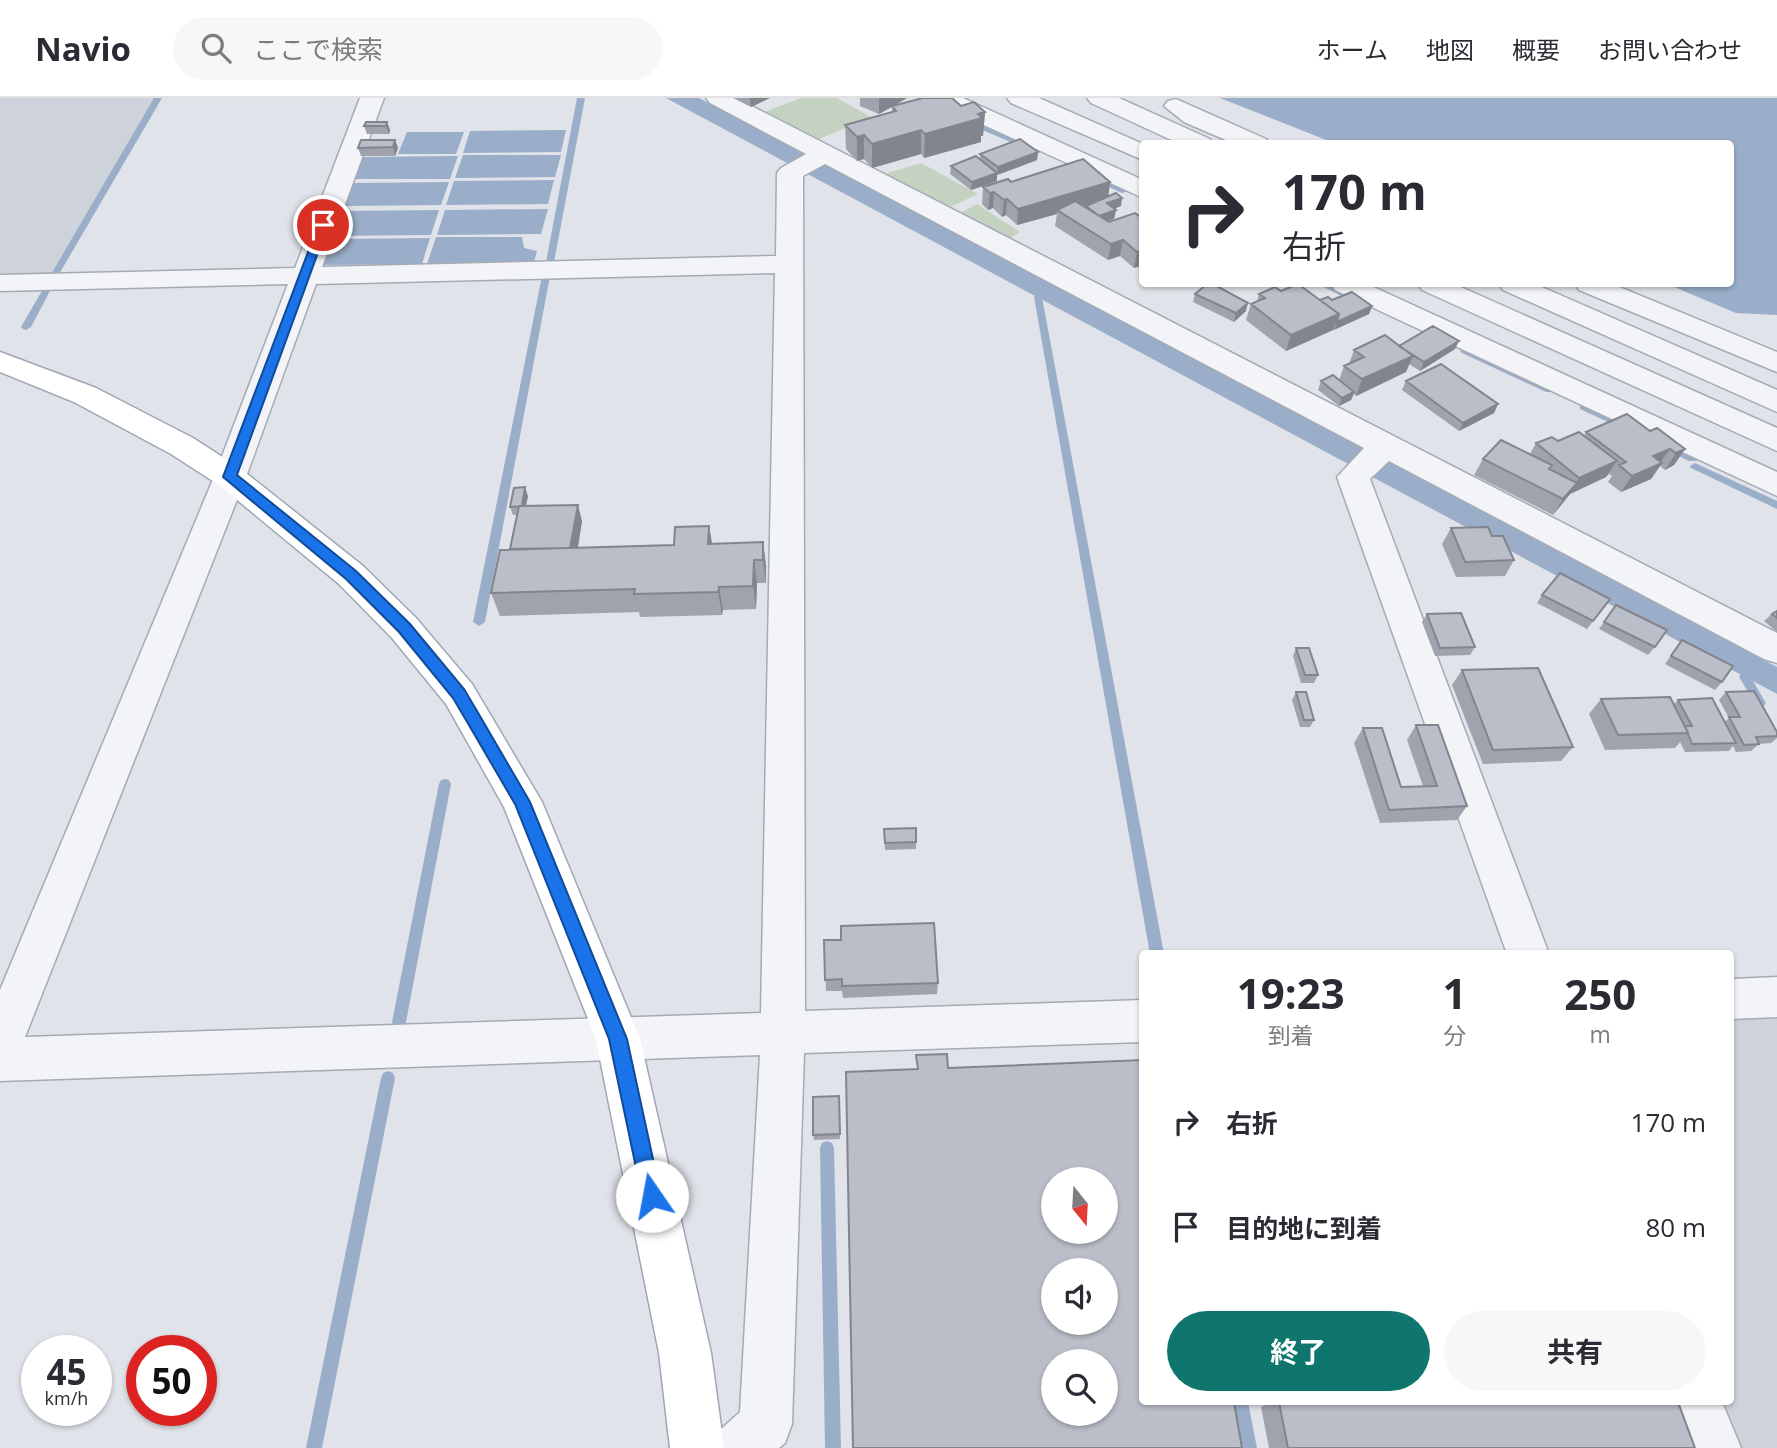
<!DOCTYPE html>
<html lang="ja">
<head>
<meta charset="utf-8">
<style>
  :root { --surface:#fff; --page:#f7f7f7; --text:#2b2b33; --muted:#7c7c81; --line:#e1e1e2; --accent:#0f766e }
  body { margin:0; font-family:"Open Sans","Noto Sans JP",sans-serif; background:var(--page); color:var(--text); height:100vh; display:flex; flex-direction:column; font-size:26px; white-space:nowrap }
  * { box-sizing:border-box; margin:0 }
  p { font-size:23px; color:var(--muted) }
  .icon { flex:none; width:38px; height:38px; fill:none; stroke:currentColor; stroke-width:2; stroke-linecap:round; stroke-linejoin:round }
  .map { position:relative; flex:1; overflow:hidden }
  .sheet { position:absolute; left:1139px; top:852px; width:595px; height:455px; display:flex; flex-direction:column; background:var(--surface); border-radius:7px; box-shadow:0 2px 5px #0004 }
  .sheet>* { flex:none }
  .guide { position:absolute; left:1139px; top:42px; width:595px; height:147px; border-radius:7px; box-shadow:0 2px 5px #0004; background:#fff; color:var(--text); overflow:hidden }
  .needle { width:46px; rotate:162deg }
  .buttons { position:absolute; left:1041px; top:1069px; display:grid; gap:14px }
  .buttons a { display:grid; place-items:center; width:77px; height:77px; border-radius:50%; background:var(--surface); box-shadow:0 2px 5px #0004; font-size:35px }
  .speed { position:absolute; left:21px; top:1237px; display:flex; gap:14px; font-size:35px; font-weight:700; text-align:center }
  .speed>* { display:grid; place-content:center; width:91px; height:91px; border-radius:50%; background:var(--surface); box-shadow:0 2px 5px #0004; line-height:1 }
  .speed small { font-size:18px; font-weight:400 }
  .speed .limit { border:10px solid #d22; background:#fff; color:#111 }
  .pin { position:absolute; display:grid; place-items:center; width:60px; height:60px; color:#fff; margin:-30px; border:4px solid #fff; border-radius:50%; box-shadow:0 2px 7px #0007 }
  .me { position:absolute; width:77px; margin:-38px; rotate:348deg; stroke-linejoin:round; filter:drop-shadow(0 0 5px #0008) }
  .turn { display:flex; align-items:center; gap:24px; height:147px; padding:0 28px; font-size:32px }
  .turn .icon { width:91px; height:91px; stroke-width:2.5 }
  .turn b { display:block; font-size:49px; line-height:60px }
  .eta { display:flex; justify-content:space-evenly; align-items:center; height:119px; text-align:center }
  .eta b { font-size:42px; font-weight:700; line-height:49px }
  .primary-button { display:flex; gap:14px; margin-top:auto; padding:14px 28px }
  .primary-button a { flex:1; height:80px; border-radius:42px; background:var(--accent); color:#fff; font-size:28px; font-weight:700; line-height:80px; text-align:center }
  .primary-button a+a { background:var(--page); color:var(--text) }
  ul { padding:0; list-style:none }
  li { display:flex; align-items:center; gap:21px; height:105px; padding:0 28px }
  li div { flex:1 }
  li b { display:block; font-size:26px }
  li em { font-style:normal }
  header { display:flex; align-items:center; gap:42px; box-sizing:border-box; height:98px; padding:0 35px; background:var(--surface); border-bottom:2px solid var(--line) }
  header strong { font-size:33px }
  nav { display:flex; gap:38px; margin-inline-start:auto; font-size:24px }
  .search { width:490px; height:63px; background:var(--page); display:flex; align-items:center; gap:18px; box-sizing:border-box; padding:0 24px; border-radius:38px; color:var(--muted); font-size:26px }
  .map>svg:first-child { display:block }
</style>
</head>
<body>
<header>
<strong>Navio</strong>
<div class="search"><svg class="icon" aria-label="search" viewBox="0 0 24 24"><circle cx="10" cy="10" r="6"/><path d="M15 15l6 6"/></svg>ここで検索</div>
<nav><a>ホーム</a><a>地図</a><a>概要</a><a>お問い合わせ</a></nav>
</header>
<div class="map">
<svg width="1777" height="1350" viewBox="0 0 1777 1350">
  <rect width="100%" height="100%" fill="#e0e3e9"/>
  <path fill="#ced2db" d="M0,0H158L54,178L0,179Z
    M1777,916V1350H1738L1719,1304H1731V917Z"/>
  <path fill="#c4d3c1" d="M801,0H837L871,19L815,43L759,16Z
    M921,65L978,96L946,111L881,77Z
    M977,106L1020,134L1009,141L958,116Z"/>
  <path fill="#9aaec9" d="M666,0H699L1777,569V596Z
    M1220,0H1777V217L1736,215L1667,186H1731V46L1334,45Z
    M566,32L561,54L463,55L470,33Z
    M407,34H464L456,56H398Z
    M463,57H561L555,79L455,80Z
    M458,58L450,81H353L363,59Z
    M554,82L548,106L446,107L454,83Z
    M449,84L441,107L342,108L352,85Z
    M548,111L541,136L437,137L445,112Z
    M439,112L431,137L329,138L340,113Z
    M436,139H522L524,150L537,153L534,164L427,166Z
    M430,140L422,166L318,167L329,141Z"/>
  <g fill="none" stroke-linecap="round" stroke-linejoin="round">
    <path fill="#9aaec9" fill-rule="evenodd" d="M154,0H162L58,178L51,180L50,178Z
      M577,0H585L554,164L550,167L546,164Z
      M966,21H972L1043,53L1036,55L966,25Z
      M1094,78H1100L1129,93L1122,95L1094,82Z
      M546,175L550,178L485,524L479,528L473,524L542,178Z
      M1318,186H1328L1354,199L1353,201H1347Z
      M47,188L51,191L31,229L26,232L23,231L21,229L43,191Z
      M1038,196L1042,199L1164,856H1150L1034,199Z
      M1465,250L1552,290L1554,292L1552,294H1546L1462,255L1460,253Z
      M1583,306L1629,327L1631,329L1626,332L1623,331L1580,311V307Z
      M1668,346L1697,359L1698,361L1697,363H1689L1664,351V347Z
      M1695,365L1777,403V411L1691,370L1690,368Z
      M1745,574L1749,576L1764,602L1766,605L1764,608H1756L1741,582L1739,579L1741,576Z
      M445,681L449,682L451,686L406,924L404,929L399,931L394,929L392,924L439,686L441,682Z
      M388,973L393,975L395,980L322,1350H306L381,980L383,975Z
      M827,1043L832,1045L834,1050L841,1350H825L820,1050L822,1045Z
      M1232,1304H1248L1257,1350H1241Z"/>
    <defs>
      <path id="minor" d="M360,0H384L322,169L776,158L777,75L781,70L806,56L710,5L706,0H736L1777,535V565L1764,561L1389,363L1370,381L1549,856H1507L1337,379L1364,350L825,66L803,78L805,913L1143,902V944L804,955L792,1326L785,1345L779,1350H713L721,1331L740,1314L760,957L0,983V892L214,379L288,186L0,193V177L295,170ZM775,175L761,915L25,939L246,379L316,186Z
        M932,0H963L1143,82V100L936,5Z
        M1007,0H1039L1143,46V62L1011,5Z
        M1087,0H1119L1210,41L1213,46H1180L1091,5Z
        M1176,1L1266,41L1269,46H1235L1184,24L1164,8L1168,3Z
        M1331,186H1367L1777,374V398L1335,192Z
        M1418,186H1454L1777,330V353L1422,192Z
        M1499,186H1535L1777,292V314L1503,192Z
        M1575,186H1612L1777,254V274L1579,192Z
        M1777,879V919L1731,921V881Z
        M1670,1304H1722L1741,1350H1687Z"/>
      <path id="major" d="M0,254L96,290L193,340L241,371L363,468L416,520L472,586L542,704L640,941L711,1255L724,1350H670L659,1255L596,941L504,709L446,606L392,540L339,486L219,387L171,356L74,304L0,274Z"/>
    </defs>
    <use href="#minor" stroke="#a5aab3" stroke-width="3"/>
    <use href="#major" stroke="#9fa6b5" stroke-width="3"/>
    <use href="#minor" fill="#f2f4f7" fill-rule="evenodd"/>
    <use href="#major" fill="#fff" fill-rule="evenodd"/>
  </g>
  <path fill="#a0a3ad" d="M733,0H770L751,9Z
    M860,0H907L894,8H961L985,14L983,38H981V44L924,60L921,56L872,70L864,61L857,63L846,51L845,27L892,14V9L879,16L860,8Z
    M387,24L390,32L389,36H367L364,28Z
    M395,42L398,50L395,58H361L358,50Z
    M1038,54L1037,62L997,77V83L971,92L950,76L951,68L980,61V56Z
    M1011,84H1110L1108,99L1121,108L1114,111L1116,112L1114,121L1107,123L1109,124L1143,121V167L1134,170L1120,158L1108,162L1055,128L1057,116L1017,127L1006,117L1002,119L993,110L988,112L982,106L983,89Z
    M1281,193L1320,202H1332L1372,208L1369,216L1286,253L1246,222L1251,206L1257,203L1259,196Z
    M1195,196L1246,213L1234,224L1193,204Z
    M1399,248L1455,251L1420,273L1409,266L1406,274L1356,298L1354,296L1351,302L1339,308L1318,292L1321,283L1339,282L1344,268L1349,266L1354,252Z
    M1406,283L1498,306L1494,315L1459,333L1402,292Z
    M1650,333L1685,351L1674,367L1665,372L1660,368L1651,381L1621,394L1608,384L1612,378L1609,376L1606,379L1570,396L1553,417L1474,377L1483,361L1530,356L1536,345L1558,343L1584,338L1586,334Z
    M528,398L526,408L582,423L578,450L674,447L709,428L712,446L763,444L766,468V485H757L756,511L723,512L722,517L640,519L639,514L500,518L491,495L510,451L517,417H513L510,409Z
    M1451,430L1492,438L1514,462L1505,478L1456,479L1442,446Z
    M1542,497L1610,501L1587,531L1537,505Z
    M1616,507L1655,549L1648,557L1599,531Z
    M1777,513V534L1764,523L1772,516Z
    M1427,516L1475,549L1470,557L1435,558L1422,524Z
    M1682,542L1722,584L1715,592L1665,566Z
    M1296,550L1318,577L1314,585H1301L1293,558Z
    M1462,572L1573,649L1561,663L1483,666L1452,587Z
    M1296,594L1314,622L1310,629H1300L1292,602Z
    M1726,594L1777,634V640L1771,645L1759,646L1751,653L1736,654L1733,648L1729,653L1685,654L1680,644L1675,650L1605,652L1589,616L1601,601L1674,606L1678,602L1725,624L1729,620L1719,602Z
    M1416,627L1467,708L1457,722L1380,725L1354,645L1363,630L1401,689L1423,688L1407,642Z
    M884,731L916,744V751L885,752Z
    M824,842L938,885L937,896L843,900L842,893H826Z
    M840,1003V1041L814,1042L813,1037Z
    M1273,1304H1678L1695,1350H1269L1261,1309Z"/>
  <path fill="#82858d" d="M750,0H770L751,9Z
    M879,0H907L879,16Z
    M985,14L983,38H981V44L924,60L925,36Z
    M387,24L390,32L389,36L386,28Z
    M921,32V56L872,70V46Z
    M864,37V61L857,63V39Z
    M395,42L398,50L395,58L393,49Z
    M1038,54L1037,62L997,77V83L971,92L972,84L997,75L998,69Z
    M1110,84L1108,101L1061,114L1057,112V116L1017,127L1018,111Z
    M994,94L993,110L988,112L990,95Z
    M1122,100L1121,108L1105,114L1107,105Z
    M1007,101L1006,117L1002,119L1004,102Z
    M1116,112L1114,121L1097,127L1098,118Z
    M1123,142L1120,158L1108,162L1111,146Z
    M1143,152V167L1134,170L1137,154Z
    M1248,205L1246,213L1234,224L1236,215Z
    M1372,208L1369,216L1334,232L1337,224Z
    M1339,216L1333,232L1286,253L1291,237Z
    M1459,243L1455,251L1420,273L1424,264Z
    M1413,258L1406,274L1356,298L1362,281Z
    M1354,294L1351,302L1339,308L1342,300Z
    M1498,306L1494,315L1459,333L1463,325Z
    M1670,351L1659,366L1662,365L1651,381L1621,394L1632,378L1653,358Z
    M1685,351L1674,367L1665,372L1676,355Z
    M1617,363L1606,379L1570,396L1553,417L1563,401L1574,388L1579,380Z
    M525,389L528,398L524,416L522,408Z
    M578,407L582,423L575,466L570,450Z
    M709,428L713,451L708,446Z
    M763,444L766,468V485L763,462Z
    M754,462L757,485L756,511L753,488Z
    M719,489L723,512L722,517L718,494Z"/>
  <path fill="#babec9" stroke="#82858d" stroke-width="2" fill-rule="evenodd" d="M923,0H952L961,8L974,4L985,14L978,16L982,20L925,36L921,32L872,46L864,37L857,39L845,27L896,13L892,8Z
    M366,24H387L386,28H364Z
    M1020,41L1038,54L998,69L980,56Z
    M361,42H395L393,49L358,50Z
    M976,58L997,75L972,84L951,68Z
    M1083,61L1110,84L1018,111L1007,101L1004,102L994,94L990,95L983,89L1008,81L1011,84Z
    M1116,95L1122,100L1107,105L1116,112L1099,118L1086,108Z
    M1075,103L1109,124L1135,115L1143,121V152L1137,154L1123,142L1111,146L1057,112Z
    M1207,186H1213L1248,205L1236,215L1195,196Z
    M1298,186L1339,216L1291,237L1251,206L1265,200L1259,196L1275,189L1281,193Z
    M1352,194L1372,208L1337,224L1339,216L1320,202L1328,199L1332,202Z
    M1433,228L1459,243L1424,264L1399,248Z
    M1385,237L1413,258L1362,281L1344,268L1364,259L1354,252Z
    M1441,266L1498,306L1463,325L1406,283Z
    M1333,277L1354,294L1342,300L1321,283Z
    M1627,316L1650,333L1657,330L1685,351L1676,355L1670,351L1653,358L1662,365L1632,378L1619,367L1626,364L1586,334Z
    M1579,334L1617,363L1579,380L1536,345L1552,339L1558,343Z
    M1501,342L1552,367L1549,371L1577,385L1563,401L1483,361Z
    M525,389L522,408L510,409L514,390Z
    M578,407L570,450L510,451L519,408Z
    M709,428L708,446L763,444V462H754L753,488L719,489L718,494L634,496L635,491L491,495L500,452L674,447L675,429Z
    M1488,429L1492,438H1503L1514,462L1465,464L1451,430Z
    M1560,475L1610,501L1593,523L1542,497Z
    M1616,507L1667,532L1655,549L1604,524Z
    M1777,513V520L1772,516Z
    M1461,515L1475,549L1440,550L1427,516Z
    M1682,542L1733,568L1722,584L1671,558Z
    M1296,550H1309L1318,577H1305Z
    M1538,570L1573,649L1493,652L1462,572Z
    M1754,593L1777,634V638L1756,639L1759,646L1744,647L1729,619H1740L1726,594Z
    M1296,594H1306L1314,622H1304Z
    M1670,599L1688,635L1618,637L1601,601Z
    M1712,600L1736,645L1692,646L1685,628H1692L1678,602Z
    M1416,627H1438L1467,708L1389,712L1363,630H1382L1401,689L1437,688Z
    M916,730V744L885,745L884,731Z
    M934,825L938,885L842,888V881L825,882L824,842H841V828Z
    M947,956L948,970L1143,962V1304H1234L1242,1350H853L846,974L918,971L916,957ZM1054,1082H1106V1134H1054ZM1054,1172H1106V1225H1054ZM1054,1264H1106V1316H1054Z
    M839,998L840,1036L813,1037V999Z
    M1279,1304H1678L1695,1350H1288Z"/>
  <path fill="#1a73e8" stroke="#114b97" stroke-width="2" d="M319,125L328,127L237,377L356,473L410,526L464,591L477,613L530,704L627,941L661,1098L658,1105L652,1108L645,1105L642,1098L609,941L515,706L466,622L453,600L399,534L346,481L223,379Z"/>
</svg>
<div class="buttons">
<a><svg class="needle" viewBox="-14 -14 28 28"><path d="M0-13l5 13h-10z" fill="#e53935"/><path d="M0 13l5-13h-10z" fill="#7c7c81"/></svg></a>
<a><svg class="icon" aria-label="sound" viewBox="0 0 24 24"><path d="M4 9h4l5-4v14l-5-4H4zM17 9q2 3 0 6"/></svg></a>
<a><svg class="icon" aria-label="search" viewBox="0 0 24 24"><circle cx="10" cy="10" r="6"/><path d="M15 15l6 6"/></svg></a>
</div>
<div class="speed"><div>45<small>km/h</small></div><div class="limit">50</div></div>
<div class="pin" style="left:323px;top:127px;background:#d93025"><svg class="icon" aria-label="arrive" viewBox="0 0 24 24"><path d="M6 21V4h12l-3 4 3 4H6"/></svg></div>
<svg class="me" style="left:652px;top:1098px" viewBox="-20 -20 40 40"><circle r="19" fill="#fff"/><path d="M0-13L10 11 0 6-10 11z" fill="#1a73e8"/></svg>
<div class="guide">
<div class="turn"><svg class="icon" aria-label="right" viewBox="0 0 24 24"><path d="M7 20v-9h11M14 6l5 5-5 5"/></svg><div><b>170 m</b>右折</div></div>
</div>
<section class="sheet">
<div class="eta">
<div><b>19:23</b><p>到着</p></div>
<div><b>1</b><p>分</p></div>
<div><b>250</b><p>m</p></div>
</div>
<ul>
<li><svg class="icon" aria-label="right" viewBox="0 0 24 24"><path d="M7 20v-9h11M14 6l5 5-5 5"/></svg><div><b>右折</b></div><em>170 m</em></li>
<li><svg class="icon" aria-label="arrive" viewBox="0 0 24 24"><path d="M6 21V4h12l-3 4 3 4H6"/></svg><div><b>目的地に到着</b></div><em>80 m</em></li>
</ul>
<div class="primary-button"><a>終了</a><a>共有</a></div>
</section>
</div>
</body>
</html>
